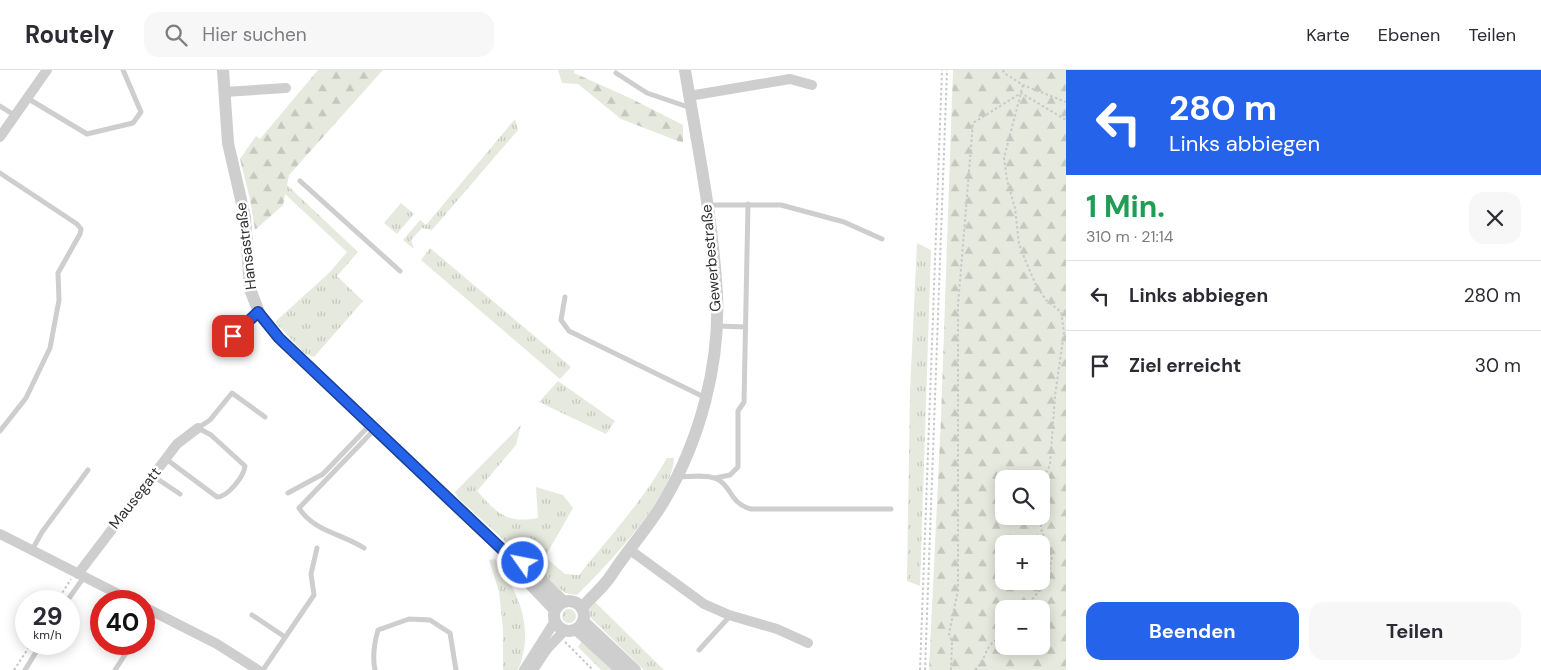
<!DOCTYPE html>
<html lang="de">
<head>
<meta charset="utf-8">
<style>
  :root { --surface:#fff; --page:#f7f7f7; --text:#2b2b33; --muted:#7c7c81; --line:#e1e1e2; --accent:#2563eb }
  body { margin:0; font-family:"DM Sans",sans-serif; background:var(--page); color:var(--text); height:100vh; display:flex; flex-direction:column; font-size:19px; white-space:nowrap }
  * { box-sizing:border-box; margin:0 }
  p { font-size:16px; color:var(--muted) }
  .icon { flex:none; width:28px; height:28px; fill:none; stroke:currentColor; stroke-width:2; stroke-linecap:round; stroke-linejoin:round }
  .map { position:relative; flex:1; overflow:hidden }
  .details { display:flex; flex-direction:column; background:var(--surface); width:475px }
  .details>* { flex:none }
  .top-card { background:#2563eb; color:#fff; overflow:hidden }
  .buttons { position:absolute; left:995px; top:400px; display:grid; gap:10px }
  .buttons a { display:grid; place-items:center; width:55px; height:55px; border-radius:10px; background:var(--surface); box-shadow:0 2px 12px #0003; font-size:25px }
  .speed { position:absolute; left:15px; top:520px; display:flex; gap:10px; font-size:25px; font-weight:700; text-align:center }
  .speed>* { display:grid; place-content:center; width:65px; height:65px; border-radius:50%; background:var(--surface); box-shadow:0 2px 12px #0003; line-height:1 }
  .speed small { font-size:12px; font-weight:400 }
  .speed .limit { border:8px solid #d22; background:#fff; color:#111 }
  .pin { position:absolute; display:grid; place-items:center; width:42px; height:42px; color:#fff; margin:-21px; border-radius:10px; box-shadow:0 2px 8px #0006 }
  .me { position:absolute; width:55px; margin:-28px; rotate:303deg; stroke-linejoin:round; filter:drop-shadow(0 0 4px #0008) }
  .turn { display:flex; align-items:center; gap:18px; height:105px; padding:0 20px; font-size:22px }
  .turn .icon { width:65px; height:65px; stroke-width:2.5 }
  .turn b { display:block; font-size:35px; line-height:42px }
  .round { display:grid; place-items:center; flex:none; width:52px; height:52px; border-radius:15px; background:var(--page) }
  .summary { display:flex; align-items:center; justify-content:space-between; height:85px; padding:0 20px }
  h1 { font-size:30px; font-weight:700; line-height:38px; color:#1e9e55 }
  .button { display:flex; gap:10px; margin-top:auto; padding:10px 20px }
  .button a { flex:1; height:58px; border-radius:15px; background:var(--accent); color:#fff; font-size:20px; font-weight:700; line-height:58px; text-align:center }
  .button a+a { background:var(--page); color:var(--text) }
  ul { padding:0; list-style:none }
  li { display:flex; align-items:center; gap:15px; height:70px; padding:0 20px; border-top:1px solid var(--line) }
  li div { flex:1 }
  li b { display:block; font-size:19px }
  li em { font-style:normal }
  header { display:flex; align-items:center; gap:30px; box-sizing:border-box; height:70px; padding:0 25px; background:var(--surface); border-bottom:1px solid var(--line) }
  header strong { font-size:24px }
  nav { display:flex; gap:28px; margin-inline-start:auto; font-size:18px }
  .search { width:350px; height:45px; background:var(--page); display:flex; align-items:center; gap:12px; box-sizing:border-box; padding:0 18px; border-radius:15px; color:var(--muted); font-size:19px }
  main { display:flex; flex:1; min-height:0 }
  .map>svg:first-child { display:block }
</style>
</head>
<body>
<header>
<strong>Routely</strong>
<div class="search"><svg class="icon" aria-label="search" viewBox="0 0 24 24"><circle cx="10" cy="10" r="6"/><path d="M15 15l6 6"/></svg>Hier suchen</div>
<nav><a>Karte</a><a>Ebenen</a><a>Teilen</a></nav>
</header>
<main>
<div class="map">
<svg width="1066" height="600" viewBox="0 0 1066 600">
  <defs>
    <pattern id="grass-tufts" width="24" height="20" patternUnits="userSpaceOnUse" patternTransform="scale(1.25)"><rect width="24" height="20" fill="#e6e9dd"/><path d="M3 7l-1-3M5 7V3M7 7l1-3M15 17l-1-3M17 17v-4M19 17l1-3" fill="none" stroke="#c6c8be"/></pattern>
    <pattern id="forest-firs" width="22" height="20" patternUnits="userSpaceOnUse" patternTransform="scale(1.25)"><rect width="22" height="20" fill="#e6e9dd"/><path d="M5 1l3.5 6h-7zM16 11l3.5 6h-7z" fill="#c6c8be"/></pattern>
  </defs>
  <rect width="100%" height="100%" fill="#fff"/>
  <path fill="url(#grass-tufts)" d="M515,49L518,60L432,160L422,158L411,170L414,179L403,170L420,150L426,155Z
    M287,115L358,182L337,206L363,231L314,287L305,284L275,252L330,202L347,182L285,124Z
    M401,133L414,144L397,164L384,153Z
    M917,173L931,180L920,516L907,511L910,322Z
    M430,178L571,297L560,309L421,190Z
    M558,311L615,351L606,364L539,332Z
    M521,355L516,375L477,421C497,443 506,454 538,448L536,417L563,425L573,438L545,487L565,504L579,505C609,467 643,431 667,388H674C674,425 604,499 577,525L565,523L548,510L458,428L455,422Z
    M495,489C519,523 535,559 518,600H503V559L499,521L489,490Z
    M595,532L664,600H644L590,547L589,539Z
    M562 546a7 7 0 1 1 14 0a7 7 0 1 1-14 0Z
    M582,571L613,600H601L578,577Z"/>
  <path fill="url(#forest-firs)" fill-rule="evenodd" d="M318,0H383L289,105L283,135L255,160L250,129L240,89L256,66L260,69Z
    M558,0H574V3L632,29L683,55V73L621,49L578,14L562,13Z
    M953,0H1066V600H929L941,349ZM1004,409H1041V446H1004ZM1004,474H1041V511H1004ZM1004,539H1041V576H1004Z"/>
  <g fill="none" stroke-linecap="round" stroke-linejoin="round">
    <path stroke="#c8c8c8" stroke-width="2" stroke-dasharray="2.5 2.5" stroke-linecap="butt" d="M1003,0L1004,3L1023,15L1066,32
      M1023,15L1004,88L1007,110L1015,138L1019,174L1026,192L1036,215L1046,230L1061,242L1064,262L1055,326L1050,395L1042,410L1041,459L1052,487L1049,503L1044,515L1024,539
      M57,531L71,509
      M565,572L593,600
      M14,600L31,574
      M920,600L942,0
      M925,600L947,0
      M951,600L952,572L949,564L958,520V235L973,53L1021,23L1066,50
      M975,600C988,589 983,573 1004,566"/>
    <path stroke="#cecece" stroke-width="5" d="M616,3L647,23L691,38
      M27,28L87,64L133,53L141,42L123,0
      M0,36L14,45
      M0,103L77,154L81,159L80,164L58,203L59,230L50,278L26,328L0,361
      M300,111L400,201
      M708,135H781L844,152L882,169
      M565,227L561,250L569,261L706,328
      M718,256L745,257
      M233,266L258,242
      M198,358L210,350L232,323L265,347
      M166,389L217,427C228,427 244,406 245,396L211,365L198,358
      M153,406L180,424
      M677,407C688,407 707,404 717,409C732,416 729,433 751,439H891
      M715,408L730,405L738,397V341L744,332L748,134
      M288,423L323,404L369,356
      M364,478C343,464 313,461 299,438L375,359
      M32,480L42,462L88,400
      M67,531L84,507
      M252,545L285,567
      M144,555L153,541
      M699,580L730,546
      M25,600L41,574
      M115,600L132,574
      M263,600L314,525L311,504L317,478
      M375,600C372,586 374,574 378,560L409,549L430,550L450,563L456,600"/>
    <path stroke="#cecece" stroke-width="10" d="M225,22L286,18
      M689,26L790,9L812,15
      M0,67L47,0
      M0,464L132,531
      M630,480L704,534L729,545L777,559L808,573
      M78,504L177,374L198,358
      M144,537L217,574L258,600
      M524,600L555,551
      M533,600L547,579L565,560"/>
    <path stroke="#cecece" stroke-width="12" d="M223,0L228,73L245,147L250,219L260,245L279,268L509,486L517,500L555,540
      M509,486L523,493L564,532
      M554 546a15 15 0 1 1 30 0a15 15 0 1 1-30 0Z
      M582,538C591,527 604,517 612,504C628,479 649,457 664,431C700,370 720,295 717,225C713,149 697,74 685,0
      M583,551L635,600
      M576,559L621,600"/>
  </g>
  <g fill="none" stroke-linecap="round" stroke-linejoin="round">
    <defs>
      <path id="route" d="M233,266L258,242L279,268L509,486L523,493"/>
    </defs>
    <use href="#route" stroke="#184099" stroke-width="12"/>
    <use href="#route" stroke="#2563eb" stroke-width="9"/>
  </g>
  <g text-anchor="middle" dominant-baseline="central" stroke-width="5" stroke-linejoin="round" paint-order="stroke">
    <g font-size="15" fill="#313131" stroke="#fff">
      <text transform="translate(246 176) rotate(-97)">Hansastraße</text>
      <text transform="translate(711 188) rotate(-95)">Gewerbestraße</text>
      <text transform="translate(135 428) rotate(-52)">Mausegatt</text>
    </g>
  </g>
</svg>
<div class="buttons">
<a><svg class="icon" aria-label="search" viewBox="0 0 24 24"><circle cx="10" cy="10" r="6"/><path d="M15 15l6 6"/></svg></a>
<a>+</a>
<a>−</a>
</div>
<div class="speed"><div>29<small>km/h</small></div><div class="limit">40</div></div>
<div class="pin" style="left:233px;top:266px;background:#d93025"><svg class="icon" aria-label="arrive" viewBox="0 0 24 24"><path d="M6 21V4h12l-3 4 3 4H6"/></svg></div>
<svg class="me" style="left:523px;top:493px" viewBox="-20 -20 40 40"><circle r="17" fill="#2563eb" stroke="#fff" stroke-width="3"/><path d="M0-11L8 9 0 5-8 9z" fill="#fff"/></svg>
</div>
<section class="details">
<div class="top-card">
<div class="turn"><svg class="icon" aria-label="left" viewBox="0 0 24 24"><path d="M17 20v-9H6M10 6l-5 5 5 5"/></svg><div><b>280 m</b>Links abbiegen</div></div>
</div>
<div class="summary"><div><h1>1 Min.</h1><p>310 m · 21:14</p></div><a class="round"><svg class="icon" aria-label="close" viewBox="0 0 24 24"><path d="M6 6l12 12M18 6L6 18"/></svg></a></div>
<ul>
<li><svg class="icon" aria-label="left" viewBox="0 0 24 24"><path d="M17 20v-9H6M10 6l-5 5 5 5"/></svg><div><b>Links abbiegen</b></div><em>280 m</em></li>
<li><svg class="icon" aria-label="arrive" viewBox="0 0 24 24"><path d="M6 21V4h12l-3 4 3 4H6"/></svg><div><b>Ziel erreicht</b></div><em>30 m</em></li>
</ul>
<div class="button"><a>Beenden</a><a>Teilen</a></div>
</section>
</main>
</body>
</html>
